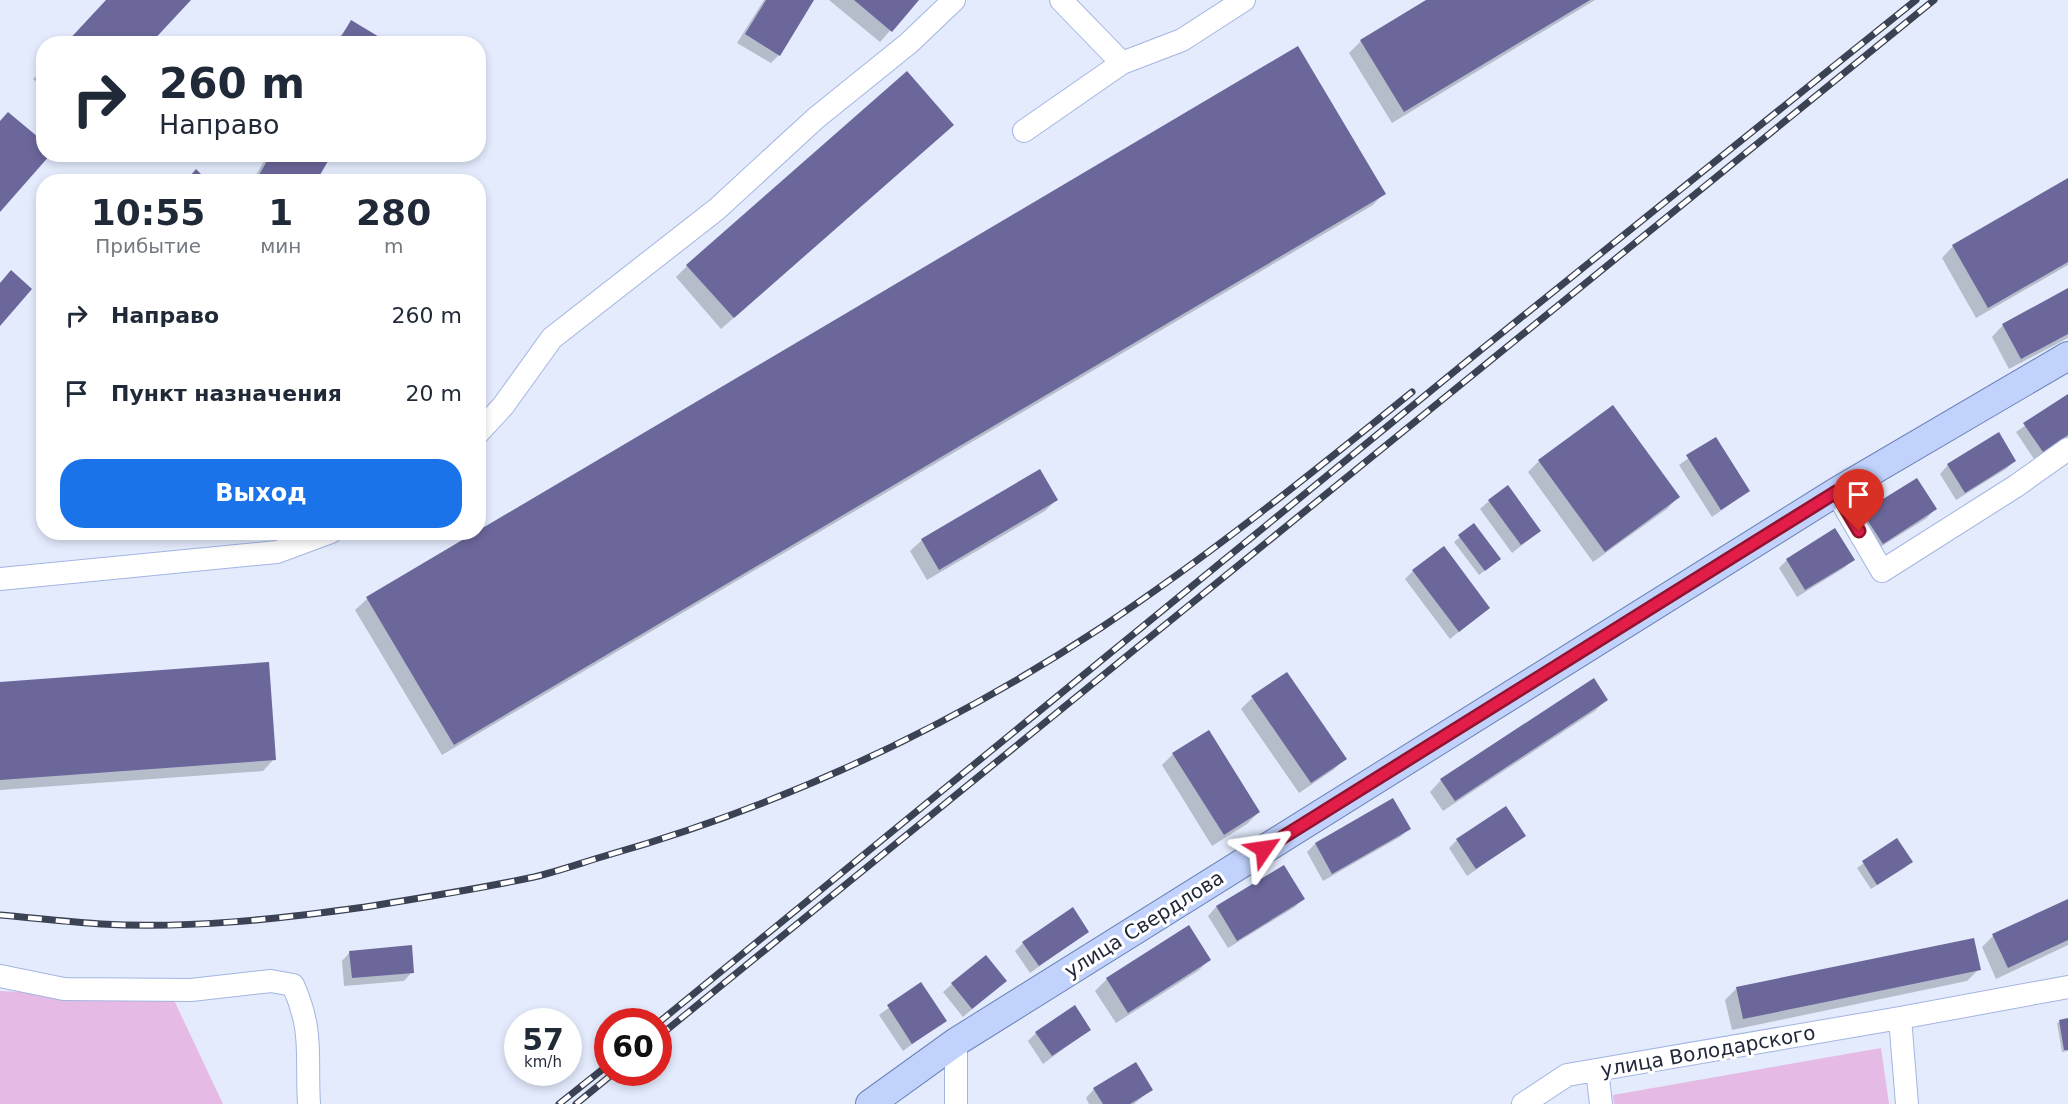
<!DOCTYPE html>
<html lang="ru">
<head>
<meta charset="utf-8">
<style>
  :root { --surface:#fff; --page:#f2f2f3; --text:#1f2937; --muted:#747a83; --accent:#1a73e8 }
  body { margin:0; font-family:"DejaVu Sans",sans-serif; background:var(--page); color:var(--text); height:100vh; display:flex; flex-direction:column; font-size:22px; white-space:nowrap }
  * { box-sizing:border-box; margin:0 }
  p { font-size:20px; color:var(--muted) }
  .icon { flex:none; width:33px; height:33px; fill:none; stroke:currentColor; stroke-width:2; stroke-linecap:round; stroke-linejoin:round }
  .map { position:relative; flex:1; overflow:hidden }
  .panel { position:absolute; left:36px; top:174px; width:450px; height:366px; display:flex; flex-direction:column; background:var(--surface); border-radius:24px; box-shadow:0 3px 9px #0003 }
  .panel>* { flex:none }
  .top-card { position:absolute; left:36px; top:36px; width:450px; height:126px; border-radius:24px; box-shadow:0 3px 9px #0003; background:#fff; color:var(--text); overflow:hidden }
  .speed { position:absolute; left:504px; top:1008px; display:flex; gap:12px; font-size:30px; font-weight:700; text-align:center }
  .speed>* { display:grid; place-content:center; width:78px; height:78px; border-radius:50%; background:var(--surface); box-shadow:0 3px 9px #0003; line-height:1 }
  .speed small { font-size:15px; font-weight:400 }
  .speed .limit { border:9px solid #d22; background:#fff; color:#111 }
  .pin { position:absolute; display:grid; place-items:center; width:51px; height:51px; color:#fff; margin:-62px -26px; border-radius:50% 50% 50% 0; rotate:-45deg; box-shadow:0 0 6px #0007 }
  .pin .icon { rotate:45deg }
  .me { position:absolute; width:66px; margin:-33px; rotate:58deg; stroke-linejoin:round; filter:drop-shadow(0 0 4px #0008) }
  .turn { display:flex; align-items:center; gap:21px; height:126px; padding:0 24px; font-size:27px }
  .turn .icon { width:78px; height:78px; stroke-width:2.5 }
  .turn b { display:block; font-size:42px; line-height:51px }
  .eta { display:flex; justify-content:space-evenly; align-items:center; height:102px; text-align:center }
  .eta b { font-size:36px; font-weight:600; line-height:42px }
  .cta { display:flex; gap:12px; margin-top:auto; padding:12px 24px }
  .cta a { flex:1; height:69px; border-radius:24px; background:var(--accent); color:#fff; font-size:24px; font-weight:600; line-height:69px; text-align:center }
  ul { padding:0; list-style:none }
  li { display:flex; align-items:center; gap:18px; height:78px; padding:0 24px }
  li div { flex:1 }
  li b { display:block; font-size:22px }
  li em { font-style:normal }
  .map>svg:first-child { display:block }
</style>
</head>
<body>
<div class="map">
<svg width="2068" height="1104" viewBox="0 0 2068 1104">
  <rect width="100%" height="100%" fill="#e3ebfd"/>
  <path fill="#e5bae4" d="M0,991L173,998L223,1104H0Z
    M1881,1048L1889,1104H1614L1613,1095Z"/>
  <path fill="#0003" d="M764,0H813L779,55L771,63L737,43Z
    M829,0H917L880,42Z
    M1429,0H1595L1392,123L1349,53L1361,41Z
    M351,22L388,44H334Z
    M1298,48L1384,193L1373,205L442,755L355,610L367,599Z
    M44,68V89L33,79Z
    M941,136L721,329L676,277L687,266Z
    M268,154H331L315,182H252Z
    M2068,180V265L1976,318L1942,258L1953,246Z
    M2068,290V338L2009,369L1992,337L2003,325Z
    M2068,395V437L2034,459L2016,432Z
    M1715,439L1749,491L1712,517L1679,465Z
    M1539,461L1678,497L1667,509L1593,562L1528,472Z
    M2015,461L2006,469L1956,500L1940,474L1948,465Z
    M1056,500L1045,511L927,580L910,551L922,540Z
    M1489,501L1540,531L1512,553L1480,509Z
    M1935,509L1927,518L1874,551L1855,522L1863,514Z
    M1474,525L1493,564L1479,575L1454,542Z
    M1787,560H1853L1844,568L1797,597L1779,568Z
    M1413,571L1488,608L1450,639L1405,579Z
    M0,683L274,759L263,771L0,790Z
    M1252,698L1345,759L1333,770L1299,793L1241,709Z
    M1606,700L1595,711L1443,811L1430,792L1441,780Z
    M1173,754L1259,812L1247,824L1212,846L1162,765Z
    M1409,829L1400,837L1323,881L1307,852L1315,844Z
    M1524,836L1467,876L1449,848L1457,840Z
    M1897,840L1906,867L1871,889L1857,868Z
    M1283,867L1303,899L1295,907L1228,948L1208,916L1216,907Z
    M2068,901V945L1996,979L1982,947L1993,936Z
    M1189,927L1210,959L1198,971L1116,1023L1095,991L1107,979Z
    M1087,932L1030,973L1015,951L1023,943Z
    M350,952L412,972L404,981L344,986L342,961Z
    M1979,969L1967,981L1732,1030L1725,1000L1737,988Z
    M1005,981L963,1017L943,992L952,984Z
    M921,984L945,1020L903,1051L879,1015Z
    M2068,1020V1051L2062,1052L2057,1023Z
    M1089,1030L1043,1064L1028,1041L1036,1033Z
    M1094,1089L1151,1090L1134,1104H1089L1086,1098Z"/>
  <path fill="#6b679b" d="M106,0H191L150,44H65Z
    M766,0H814L780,56L745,34Z
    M854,0H919L892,32Z
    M1426,0H1590L1404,112L1360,40Z
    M351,20L391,44H337Z
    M1298,46L1386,194L454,745L366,597Z
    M907,71L954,125L734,318L686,265Z
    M8,112L44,142V154H51L0,212V121Z
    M271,154H332L316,182H255Z
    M196,169L209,182H185Z
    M2068,178V262L1988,308L1952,245Z
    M11,270L32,289L0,326V283Z
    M2068,288V334L2021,359L2002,324Z
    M2068,394V435L2043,452L2023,423Z
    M1613,405L1680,497L1605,552L1538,460Z
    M1999,432L2016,461L1965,493L1947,464Z
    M1716,437L1750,491L1721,510L1686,455Z
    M1040,469L1058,500L939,570L921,539Z
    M1917,478L1937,509L1883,544L1862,512Z
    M1508,485L1541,531L1521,545L1488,500Z
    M1474,523L1501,559L1485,571L1458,535Z
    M1835,528L1855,560L1805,590L1786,559Z
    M1444,546L1490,608L1459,632L1412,570Z
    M269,662L276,760L0,780V682Z
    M1287,672L1347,759L1311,783L1251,696Z
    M1594,678L1608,700L1455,801L1440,779Z
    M1209,730L1260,812L1224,835L1172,753Z
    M1393,798L1411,829L1332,874L1315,843Z
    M1506,806L1526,836L1476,869L1456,839Z
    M1897,838L1913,862L1877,885L1862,861Z
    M1284,865L1305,899L1237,941L1216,906Z
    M2068,899V940L2008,968L1992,934Z
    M1073,907L1089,932L1039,966L1022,942Z
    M1189,925L1211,960L1128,1013L1106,978Z
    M1974,938L1981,970L1743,1019L1736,987Z
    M412,945L414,973L352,978L349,951Z
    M986,955L1007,981L972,1009L951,983Z
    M921,982L947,1021L912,1044L887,1005Z
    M1075,1005L1091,1030L1052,1056L1035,1032Z
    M2068,1018V1050H2064L2059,1020Z
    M1136,1062L1153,1090L1130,1104H1103L1093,1088Z"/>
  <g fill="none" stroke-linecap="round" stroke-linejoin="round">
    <defs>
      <path id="minor" d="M1061,0L1122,63
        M1024,131L1122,63L1182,40L1244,0
        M478,433L503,406L552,338L717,209L816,118L909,43L954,0
        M1836,492L1882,571L2016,486L2068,449
        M0,579L277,552L331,532
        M0,976L64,989L191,990L271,981L293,985C314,1032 306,1056 309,1104
        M1900,1018L2068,987
        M956,1042V1104
        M1597,1070L1601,1104
        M1523,1104L1567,1075L1900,1018L1907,1104"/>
      <path id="major" d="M870,1104L956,1042L1836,492L2068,356"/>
    </defs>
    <use href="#minor" stroke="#a3b5e1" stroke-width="24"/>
    <use href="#major" stroke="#6e83b8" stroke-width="30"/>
    <use href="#minor" stroke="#fff" stroke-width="22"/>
    <use href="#major" stroke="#c1d2fd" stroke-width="28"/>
    <defs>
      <path id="rail" d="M0,915C34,918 67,922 101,924C189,929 278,919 365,907C421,898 478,889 534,877C559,871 584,862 608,855C783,805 950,727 1102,627C1210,555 1311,474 1412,392
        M658,1023L1477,353L1916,0
        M658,1037L1934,0
        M559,1104L608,1065
        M576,1104L615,1072"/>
    </defs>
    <use href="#rail" stroke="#3a4253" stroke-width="7"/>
    <use href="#rail" stroke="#fff" stroke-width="4.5" stroke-dasharray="14" stroke-linecap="butt"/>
  </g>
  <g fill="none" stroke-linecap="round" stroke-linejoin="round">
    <defs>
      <path id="route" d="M1264,849L1836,492L1859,531"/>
    </defs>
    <use href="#route" stroke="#92132f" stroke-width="15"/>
    <use href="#route" stroke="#e11d48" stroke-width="10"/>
  </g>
  <g text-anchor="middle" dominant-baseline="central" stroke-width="6" stroke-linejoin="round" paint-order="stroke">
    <g font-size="20" fill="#212839" stroke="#fff">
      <text transform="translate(1144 924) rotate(-32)">улица Свердлова</text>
      <text transform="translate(1708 1051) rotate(-10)">улица Володарского</text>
    </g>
  </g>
</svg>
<div class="speed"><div>57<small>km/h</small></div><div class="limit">60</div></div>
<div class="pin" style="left:1859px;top:531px;background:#d93025"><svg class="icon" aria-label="arrive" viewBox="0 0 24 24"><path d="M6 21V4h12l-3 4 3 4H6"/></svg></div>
<svg class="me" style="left:1264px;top:849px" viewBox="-20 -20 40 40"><path d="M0-17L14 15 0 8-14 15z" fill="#e11d48" stroke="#fff" stroke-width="4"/></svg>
<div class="top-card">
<div class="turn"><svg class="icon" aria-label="right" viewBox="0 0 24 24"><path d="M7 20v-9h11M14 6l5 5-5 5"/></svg><div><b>260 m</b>Направо</div></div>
</div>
<section class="panel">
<div class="eta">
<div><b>10:55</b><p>Прибытие</p></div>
<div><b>1</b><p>мин</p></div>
<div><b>280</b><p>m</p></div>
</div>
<ul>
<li><svg class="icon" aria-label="right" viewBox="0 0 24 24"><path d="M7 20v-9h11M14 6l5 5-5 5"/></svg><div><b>Направо</b></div><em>260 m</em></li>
<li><svg class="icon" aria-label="arrive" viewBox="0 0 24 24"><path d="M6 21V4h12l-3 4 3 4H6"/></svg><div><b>Пункт назначения</b></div><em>20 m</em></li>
</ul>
<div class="cta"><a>Выход</a></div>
</section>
</div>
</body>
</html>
